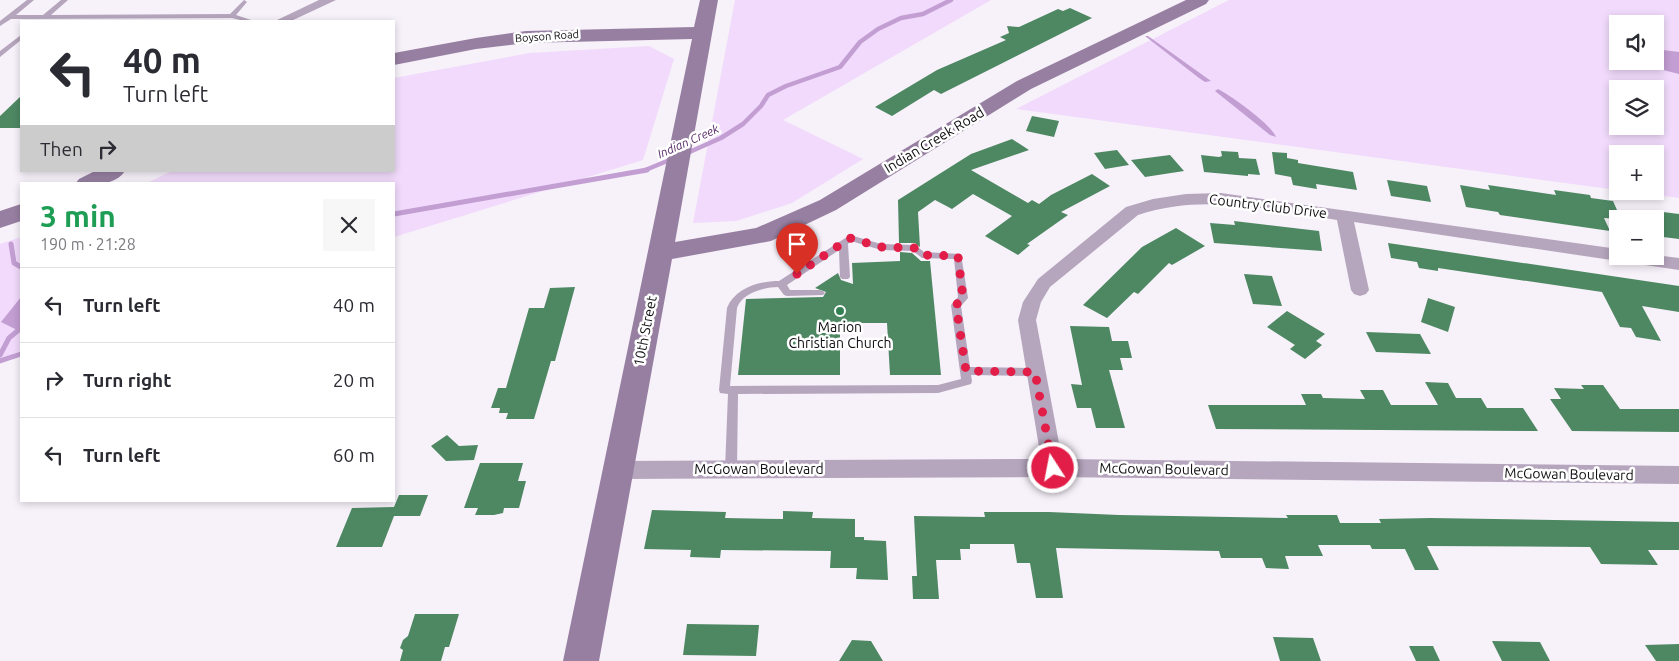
<!DOCTYPE html>
<html lang="en">
<head>
<meta charset="utf-8">
<style>
  :root { --surface:#fff; --page:#f7f7f7; --text:#2b2b33; --muted:#7c7c81; --line:#e1e1e2 }
  body { margin:0; font-family:Ubuntu,sans-serif; background:var(--page); color:var(--text); height:100vh; display:flex; flex-direction:column; font-size:19px; white-space:nowrap }
  * { box-sizing:border-box; margin:0 }
  p { font-size:16px; color:var(--muted) }
  .icon { flex:none; width:28px; height:28px; fill:none; stroke:currentColor; stroke-width:2; stroke-linecap:round; stroke-linejoin:round }
  .map { position:relative; flex:1; overflow:hidden }
  .panel { position:absolute; left:20px; top:182px; width:375px; height:320px; display:flex; flex-direction:column; background:var(--surface); border-radius:0px; box-shadow:0 2px 8px #0003 }
  .panel>* { flex:none }
  .hud { position:absolute; left:20px; top:20px; width:375px; height:152px; border-radius:0px; box-shadow:0 2px 8px #0003; background:#fff; color:var(--text); overflow:hidden }
  .tools { position:absolute; left:1609px; top:15px; display:grid; gap:10px }
  .tools a { display:grid; place-items:center; width:55px; height:55px; border-radius:0px; background:var(--surface); box-shadow:0 2px 8px #0003; font-size:25px }
  .pin { position:absolute; display:grid; place-items:center; width:42px; height:42px; color:#fff; margin:-51px -21px; border-radius:50% 50% 50% 0; rotate:-45deg; box-shadow:0 0 5px #0007 }
  .pin .icon { rotate:45deg }
  .me { position:absolute; width:55px; margin:-28px; rotate:349deg; stroke-linejoin:round; filter:drop-shadow(0 0 4px #0008) }
  .turn { display:flex; align-items:center; gap:18px; height:105px; padding:0 20px; font-size:22px }
  .turn .icon { width:65px; height:65px; stroke-width:2.5 }
  .turn b { display:block; font-size:35px; line-height:42px }
  .then { display:flex; align-items:center; height:48px; padding:0 20px; background:#0003; gap:10px; font-size:19px }
  .round { display:grid; place-items:center; flex:none; width:52px; height:52px; border-radius:0px; background:var(--page) }
  .summary { display:flex; align-items:center; justify-content:space-between; height:85px; padding:0 20px }
  h1 { font-size:30px; font-weight:600; line-height:38px; color:#1e9e55 }
  ul { padding:0; list-style:none }
  li { display:flex; align-items:center; gap:15px; height:75px; padding:0 20px; border-top:1px solid var(--line) }
  li div { flex:1 }
  li b { display:block; font-size:19px }
  li em { font-style:normal }
  .map>svg:first-child { display:block }
</style>
</head>
<body>
<div class="map">
<svg width="1679" height="661" viewBox="0 0 1679 661">
  <rect width="100%" height="100%" fill="#f7f1fa"/>
  <path fill="#f1dafb" fill-rule="evenodd" d="M735,0H991L783,120L863,159L792,203L736,221L693,223Z
    M1229,0H1679V198L1627,191H1655V154H1618L1617,190L1016,109ZM1618,24H1655V61H1618ZM1618,89H1655V126H1618Z
    M649,46L674,59L643,160L394,237V184H145L172,171H394V78L530,53Z
    M21,237V353L0,359V244Z"/>
  <path fill="#c29ed2" d="M1145,36H1148L1211,81L1205,82L1199,78Z
    M1655,49L1679,52V74L1663,70L1648,61H1655Z
    M1218,89C1230,95 1272,125 1276,137L1270,135L1215,91Z
    M21,297V329L17,330L1,322Z"/>
  <g fill="none" stroke-linecap="round" stroke-linejoin="round">
    <path stroke="#c29ed2" stroke-width="4.5" d="M685,154L721,138L743,124L761,106L768,95L786,86L840,67L860,42L878,29L901,18L923,14L951,0
      M643,171L672,159"/>
    <path stroke="#c29ed2" stroke-width="5" d="M394,214L647,170
      M11,244L14,263L21,267
      M0,355L9,338L21,328
      M0,361L21,354"/>
  </g>
  <path fill="#4e8863" d="M1070,8L1092,18L941,94L934,90L892,116L875,107L937,70L1006,40L1000,37L1009,33L1007,26L1019,27L1058,9L1063,11Z
    M21,96V128H0V116Z
    M1032,116L1059,121L1054,137L1026,131Z
    M1012,139L1029,150L971,170L1028,203L1032,200L1039,204L1051,195L1092,174L1110,186L1061,212L1068,215L1027,244L1030,245L1018,255L985,236L1012,216L973,194L952,209L935,200L918,212L920,247L915,243H899L898,200L971,154Z
    M1117,150L1129,165L1105,169L1094,153Z
    M1221,151L1238,152L1239,158L1256,159L1260,175L1248,174V176L1204,172L1201,155L1219,157L1222,156Z
    M1272,152L1287,153V158L1298,160V163L1353,172L1357,190L1316,184L1317,189L1293,185L1291,177L1275,174Z
    M1170,155L1184,171L1145,177L1131,160Z
    M1387,180L1427,186L1431,202L1391,196Z
    M1460,185L1490,190L1488,185L1556,195L1554,190L1590,195L1591,198L1613,201L1621,219L1604,218L1610,231L1500,215L1498,212L1466,207Z
    M1655,211L1679,214V239L1655,236Z
    M1234,221L1319,231L1322,251L1214,243L1210,223L1235,225Z
    M1176,228L1205,246L1172,265L1169,263L1138,294L1134,292L1107,318L1083,305L1142,247Z
    M1388,243L1679,286V312L1642,306L1661,341L1636,337L1631,328L1620,327L1602,292L1438,268V271L1419,268L1417,262L1391,258Z
    M900,252L912,253L921,261H930L941,375H890L887,323H840V375H738L746,299L823,297L826,292L815,288L838,273L841,280L853,284L852,263L900,261Z
    M1244,274L1272,276L1282,306L1253,304Z
    M575,287L555,361H551L534,419H506L508,413H499L500,408H491L498,388H506L529,308H544L550,288Z
    M1428,298L1455,307L1448,332L1421,322Z
    M1287,311L1325,334L1316,341L1322,345L1305,359L1290,349L1295,345L1267,327Z
    M1070,326L1109,327L1112,341H1128L1132,358H1120L1123,370H1109L1125,428H1096L1091,408H1077L1071,384L1082,385Z
    M1366,332L1420,334L1431,354L1376,352Z
    M1425,382L1448,383L1456,398H1481L1487,408H1523L1538,431L1216,429L1208,405H1306L1301,394H1321L1323,398L1365,399L1360,390H1383L1391,405H1438Z
    M1581,385H1603L1620,409H1679V432L1572,431L1550,399H1561L1554,388L1584,389Z
    M447,435L459,446L478,445L474,460L446,461L431,446Z
    M480,463H523L518,481H526L519,508H504L503,513L494,515H475L478,508H464Z
    M399,495H428L420,516H394L382,547H336L352,508L394,507Z
    M652,510L726,512L725,518L783,519V511L813,512L812,518L855,519V537H864V540L886,541L888,580L856,579L857,568H830L831,551L721,550L720,558L690,557L691,550L644,549Z
    M984,512H1049L1119,515L1288,518L1286,515H1337L1340,523H1381L1379,519L1431,518L1679,522V550H1648L1658,565L1601,564L1590,547L1427,546L1439,570H1415L1405,549H1372L1370,545H1318L1323,556H1285L1289,569L1266,568L1262,558H1221L1219,551L1056,548L1063,598H1036L1030,563H1017L1014,544H970V549H960L961,560H936L939,599H913L912,576H917L914,516L985,517Z
    M415,614H459L449,647H445L441,661H400L403,650L400,648L403,640L408,636Z
    M687,624L759,625L756,656L683,655Z
    M1273,637L1313,638L1321,661H1280Z
    M852,640L871,641L883,661H839Z
    M1492,641L1540,642L1550,661H1502Z
    M1679,644V661H1656L1645,645Z
    M1409,646H1433L1440,661H1416Z"/>
  <g fill="none" stroke-linecap="round" stroke-linejoin="round">
    <path fill="#b5a5bd" fill-rule="evenodd" d="M27,0H34L16,15H43L61,0H68L51,15L230,14L244,0L247,2L236,15L254,21H244L232,18L11,19L0,26V21Z
      M21,35V40L0,57V51Z
      M850,235L881,244L915,245L924,252L961,254L968,298L961,306L970,367L1035,368L1039,369L1040,372L1039,375L1035,376L971,375L972,381L971,384L938,393L738,394L737,469L735,472L731,474L727,472L725,469L728,394L720,393L719,390L727,308C735,288 759,281 779,281ZM851,241L881,250L913,251L922,258L954,259L958,297L951,305L961,379L938,385L730,386L737,308C742,293 764,287 778,287L784,295L787,296L823,295L825,293L823,291L820,290H790L787,285L839,250L840,277L842,279H848L850,277L848,244Z"/>
    <path fill="#b5a5bd" fill-rule="evenodd" d="M319,0H336L291,21H275Z
      M1221,193L1618,249V256L1655,255L1679,258V270L1354,222L1369,290L1366,294L1360,296L1354,294L1351,290L1337,220C1271,210 1203,193 1138,215L1050,287L1041,302L1036,320L1062,459L1679,466V484L1053,477L619,479L611,476L608,470L611,464L619,461L1041,459L1018,320L1023,302L1038,279L1126,207L1153,199L1186,194Z"/>
    <path fill="#977fa1" fill-rule="evenodd" d="M700,0H718L675,242L756,228L820,200L1017,81L1186,0H1209L1206,4L1031,89L836,210L771,241L672,259L599,661H563L692,39L526,43L476,49L394,65V53L476,38L526,31L694,27Z
      M95,171H125C114,187 92,184 75,184L79,179Z
      M21,204V221L0,228V211Z"/>
  </g>
  <g fill="none" stroke-linecap="round" stroke-linejoin="round">
    <path stroke="#e11d48" stroke-width="9" stroke-dasharray="0 16.2" d="M797,274L850,238L881,247L915,248L922,255L958,256L963,298L956,305L966,371L1035,372L1053,468"/>
  </g>
  <circle fill="#318153" stroke="#fff" stroke-width="2" cx="840" cy="311" r="5"/>
  <g text-anchor="middle" dominant-baseline="central" stroke-width="5" stroke-linejoin="round" paint-order="stroke">
    <g font-size="11" fill="#0f0d10" stroke="#fff">
      <text transform="translate(547 36) rotate(-4)">Boyson Road</text>
    </g>
    <g font-size="12" font-style="italic" fill="#562867" stroke="#fff">
      <text transform="translate(688 141) rotate(-24)">Indian Creek</text>
    </g>
    <g font-size="14" fill="#0f0d10" stroke="#fff">
      <text transform="translate(934 140) rotate(-31)">Indian Creek Road</text>
      <text transform="translate(1268 206) rotate(7)">Country Club Drive</text>
      <text transform="translate(645 331) rotate(-79)">10th Street</text>
      <text x="759" y="469">McGowan Boulevard</text>
      <text transform="translate(1164 469) rotate(1)">McGowan Boulevard</text>
      <text transform="translate(1569 474) rotate(1)">McGowan Boulevard</text>
    </g>
    <g font-size="14" fill="#0f0d10" stroke="#fff">
      <text x="840" y="327">Marion<tspan x="840" dy="16">Christian Church</tspan></text>
    </g>
  </g>
</svg>
<div class="tools">
<a><svg class="icon" aria-label="sound" viewBox="0 0 24 24"><path d="M4 9h4l5-4v14l-5-4H4zM17 9q2 3 0 6"/></svg></a>
<a><svg class="icon" aria-label="layers" viewBox="0 0 24 24"><path d="M12 4l9 5-9 5-9-5zM3 14l9 5 9-5"/></svg></a>
<a>+</a>
<a>−</a>
</div>
<div class="pin" style="left:797px;top:274px;background:#d93025"><svg class="icon" aria-label="arrive" viewBox="0 0 24 24"><path d="M6 21V4h12l-3 4 3 4H6"/></svg></div>
<svg class="me" style="left:1053px;top:468px" viewBox="-20 -20 40 40"><circle r="17" fill="#e11d48" stroke="#fff" stroke-width="3"/><path d="M0-11L8 9 0 5-8 9z" fill="#fff"/></svg>
<div class="hud">
<div class="turn"><svg class="icon" aria-label="left" viewBox="0 0 24 24"><path d="M17 20v-9H6M10 6l-5 5 5 5"/></svg><div><b>40 m</b>Turn left</div></div>
<div class="then">Then<svg class="icon" aria-label="right" viewBox="0 0 24 24"><path d="M7 20v-9h11M14 6l5 5-5 5"/></svg></div>
</div>
<section class="panel">
<div class="summary"><div><h1>3 min</h1><p>190 m · 21:28</p></div><a class="round"><svg class="icon" aria-label="close" viewBox="0 0 24 24"><path d="M6 6l12 12M18 6L6 18"/></svg></a></div>
<ul>
<li><svg class="icon" aria-label="left" viewBox="0 0 24 24"><path d="M17 20v-9H6M10 6l-5 5 5 5"/></svg><div><b>Turn left</b></div><em>40 m</em></li>
<li><svg class="icon" aria-label="right" viewBox="0 0 24 24"><path d="M7 20v-9h11M14 6l5 5-5 5"/></svg><div><b>Turn right</b></div><em>20 m</em></li>
<li><svg class="icon" aria-label="left" viewBox="0 0 24 24"><path d="M17 20v-9H6M10 6l-5 5 5 5"/></svg><div><b>Turn left</b></div><em>60 m</em></li>
</ul>
</section>
</div>
</body>
</html>
